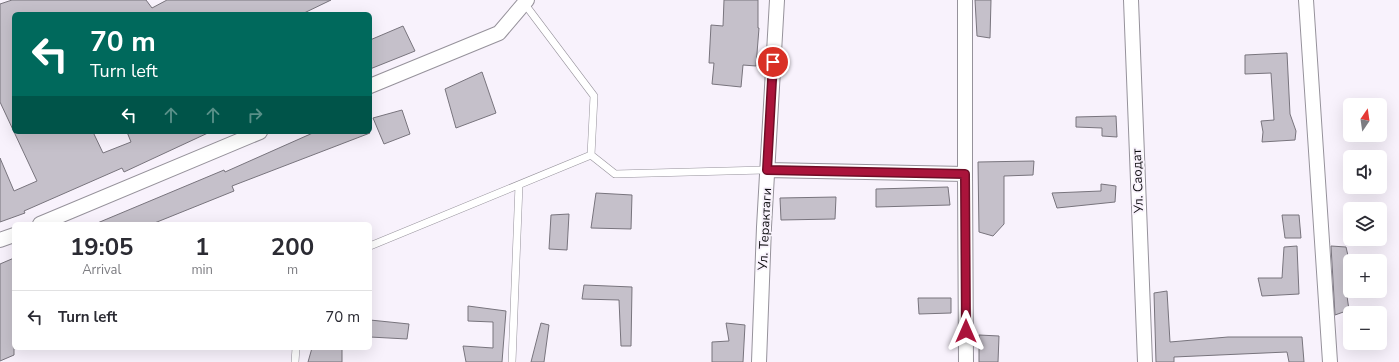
<!DOCTYPE html>
<html lang="en">
<head>
<meta charset="utf-8">
<style>
  :root { --surface:#fff; --page:#f2f2f3; --text:#2b2b33; --muted:#7c7c81; --line:#e1e1e2 }
  body { margin:0; font-family:"Nunito Sans",sans-serif; background:var(--page); color:var(--text); height:100vh; display:flex; flex-direction:column; font-size:15px; white-space:nowrap }
  * { box-sizing:border-box; margin:0 }
  p { font-size:13px; color:var(--muted) }
  .icon { flex:none; width:22px; height:22px; fill:none; stroke:currentColor; stroke-width:2; stroke-linecap:round; stroke-linejoin:round }
  .map { position:relative; flex:1; overflow:hidden }
  .drawer { position:absolute; left:12px; top:222px; width:360px; height:128px; display:flex; flex-direction:column; background:var(--surface); border-radius:6px; box-shadow:0 4px 16px #0002 }
  .drawer>* { flex:none }
  .top-card { position:absolute; left:12px; top:12px; width:360px; height:122px; border-radius:6px; box-shadow:0 4px 16px #0002; background:#00695c; color:#fff; overflow:hidden }
  .needle { width:26px; rotate:13deg }
  .controls { position:absolute; left:1343px; top:98px; display:grid; gap:8px }
  .controls a { display:grid; place-items:center; width:44px; height:44px; border-radius:6px; background:var(--surface); box-shadow:0 4px 16px #0002; font-size:20px }
  .pin { position:absolute; display:grid; place-items:center; width:34px; height:34px; color:#fff; margin:-17px; border:2px solid #fff; border-radius:50%; box-shadow:0 1px 4px #0007 }
  .me { position:absolute; width:44px; margin:-22px; rotate:0deg; stroke-linejoin:round; filter:drop-shadow(0 0 3px #0008) }
  .turn { display:flex; align-items:center; gap:14px; height:84px; padding:0 12px; font-size:18px }
  .turn .icon { width:52px; height:52px; stroke-width:2.5 }
  .turn b { display:block; font-size:28px; line-height:34px }
  .lanes { display:flex; align-items:center; height:38px; padding:0 12px; background:#0003; justify-content:center; gap:20px; direction:ltr }
  .lanes .off { opacity:.35 }
  .eta { display:flex; justify-content:space-evenly; align-items:center; height:68px; text-align:center }
  .eta b { font-size:24px; font-weight:700; line-height:28px }
  ul { padding:0; list-style:none }
  li { display:flex; align-items:center; gap:12px; height:52px; padding:0 12px; border-top:1px solid var(--line) }
  li div { flex:1 }
  li b { display:block; font-size:15px }
  li em { font-style:normal }
  .map>svg:first-child { display:block }
</style>
</head>
<body>
<div class="map">
<svg width="1399" height="362" viewBox="0 0 1399 362">
  <rect width="100%" height="100%" fill="#f8f2fc"/>
  <path fill="#c5c0ca" stroke="#78747d" d="M12,0H146L152,8L167,0H331L302,14H14V132H93L103,153L131,142L127,132H210L124,172L122,168L24,211L25,213L0,222V158L14,191L37,181L0,102V4Z
    M724,0H758V28H759L756,66L743,65L741,87L712,84L714,63H709L711,25L723,26Z
    M975,0H991L990,38L977,36Z
    M403,26L415,51L370,69V40Z
    M1287,53L1290,114L1296,131L1295,140L1262,142L1263,132L1261,121L1274,120L1271,73L1245,74V55Z
    M482,72L496,113L456,128L445,89Z
    M402,110L410,134L384,144L373,118Z
    M1116,116L1117,137L1102,136V128L1076,127V117Z
    M315,132L370,133L232,186L234,191L152,224H95L224,170L225,172Z
    M1034,161L1033,175L1004,176V224L993,236L979,232L978,162Z
    M1101,184L1116,186L1115,202L1057,208L1052,193L1101,191Z
    M948,187L950,205L876,207V189Z
    M596,193L632,195L631,229L591,228Z
    M836,197L835,219L781,220L780,198Z
    M569,214L567,250L549,249L551,215Z
    M1282,215H1299L1301,238H1285Z
    M1297,246L1299,294L1262,296L1258,278H1282L1284,247Z
    M1331,246L1346,247L1349,260H1350V275H1344L1349,310L1335,315Z
    M14,258V355L0,361V264Z
    M584,285L632,287L631,346H621L619,300L582,299Z
    M1167,291L1170,342L1228,337H1302L1304,362H1289L1287,352L1174,357V362H1156L1154,293Z
    M918,298H951V313L919,314Z
    M468,306L506,311L502,362H466L463,346L493,348V322L468,321Z
    M370,320L409,324L407,339L370,337Z
    M541,323L549,325L544,362H531Z
    M726,323L745,325L743,362H712V342L729,341Z
    M979,335L999,336L998,362H979Z
    M312,348H342V362H308Z"/>
  <g fill="none" stroke-linecap="round" stroke-linejoin="round">
    <defs>
      <path id="lane" d="M591,155L615,174L767,170
        M370,246L591,155L594,96L524,3
        M295,362L296,348
        M512,362L519,185"/>
      <path id="street" d="M1131,0L1145,362
        M1306,0L1330,362
        M370,86L499,33L527,0
        M767,170L965,174V0
        M965,174L966,362
        M40,224L260,132
        M0,240L14,235
        M759,362L764,227L777,0"/>
    </defs>
    <use href="#lane" stroke="#96929b" stroke-width="8"/>
    <use href="#street" stroke="#96929b" stroke-width="16"/>
    <use href="#lane" stroke="#fff" stroke-width="7"/>
    <use href="#street" stroke="#fff" stroke-width="14"/>
  </g>
  <g fill="none" stroke-linecap="round" stroke-linejoin="round">
    <defs>
      <path id="route" d="M773,62L767,170L965,174L966,331"/>
    </defs>
    <use href="#route" stroke="#6e0d26" stroke-width="10"/>
    <use href="#route" stroke="#aa143b" stroke-width="7"/>
  </g>
  <g text-anchor="middle" dominant-baseline="central" stroke-width="3.5" stroke-linejoin="round" paint-order="stroke">
    <g font-size="13" fill="#0e0d10" stroke="#f8f2fc">
      <text transform="translate(1138 181) rotate(-92)">Ул. Саодат</text>
      <text transform="translate(765 229) rotate(-87)">Ул. Терактаги</text>
    </g>
  </g>
</svg>
<div class="controls">
<a><svg class="needle" viewBox="-14 -14 28 28"><path d="M0-13l5 13h-10z" fill="#e53935"/><path d="M0 13l5-13h-10z" fill="#7c7c81"/></svg></a>
<a><svg class="icon" aria-label="sound" viewBox="0 0 24 24"><path d="M4 9h4l5-4v14l-5-4H4zM17 9q2 3 0 6"/></svg></a>
<a><svg class="icon" aria-label="layers" viewBox="0 0 24 24"><path d="M12 4l9 5-9 5-9-5zM3 14l9 5 9-5"/></svg></a>
<a>+</a>
<a>−</a>
</div>
<div class="pin" style="left:773px;top:62px;background:#d93025"><svg class="icon" aria-label="arrive" viewBox="0 0 24 24"><path d="M6 21V4h12l-3 4 3 4H6"/></svg></div>
<svg class="me" style="left:966px;top:331px" viewBox="-20 -20 40 40"><path d="M0-17L14 15 0 8-14 15z" fill="#aa143b" stroke="#fff" stroke-width="4"/></svg>
<div class="top-card">
<div class="turn"><svg class="icon" aria-label="left" viewBox="0 0 24 24"><path d="M17 20v-9H6M10 6l-5 5 5 5"/></svg><div><b>70 m</b>Turn left</div></div>
<div class="lanes"><svg class="icon" aria-label="left" viewBox="0 0 24 24"><path d="M17 20v-9H6M10 6l-5 5 5 5"/></svg><svg class="icon off" aria-label="ahead" viewBox="0 0 24 24"><path d="M12 20V5M6 11l6-6 6 6"/></svg><svg class="icon off" aria-label="ahead" viewBox="0 0 24 24"><path d="M12 20V5M6 11l6-6 6 6"/></svg><svg class="icon off" aria-label="right" viewBox="0 0 24 24"><path d="M7 20v-9h11M14 6l5 5-5 5"/></svg></div>
</div>
<section class="drawer">
<div class="eta">
<div><b>19:05</b><p>Arrival</p></div>
<div><b>1</b><p>min</p></div>
<div><b>200</b><p>m</p></div>
</div>
<ul>
<li><svg class="icon" aria-label="left" viewBox="0 0 24 24"><path d="M17 20v-9H6M10 6l-5 5 5 5"/></svg><div><b>Turn left</b></div><em>70 m</em></li>
</ul>
</section>
</div>
</body>
</html>
